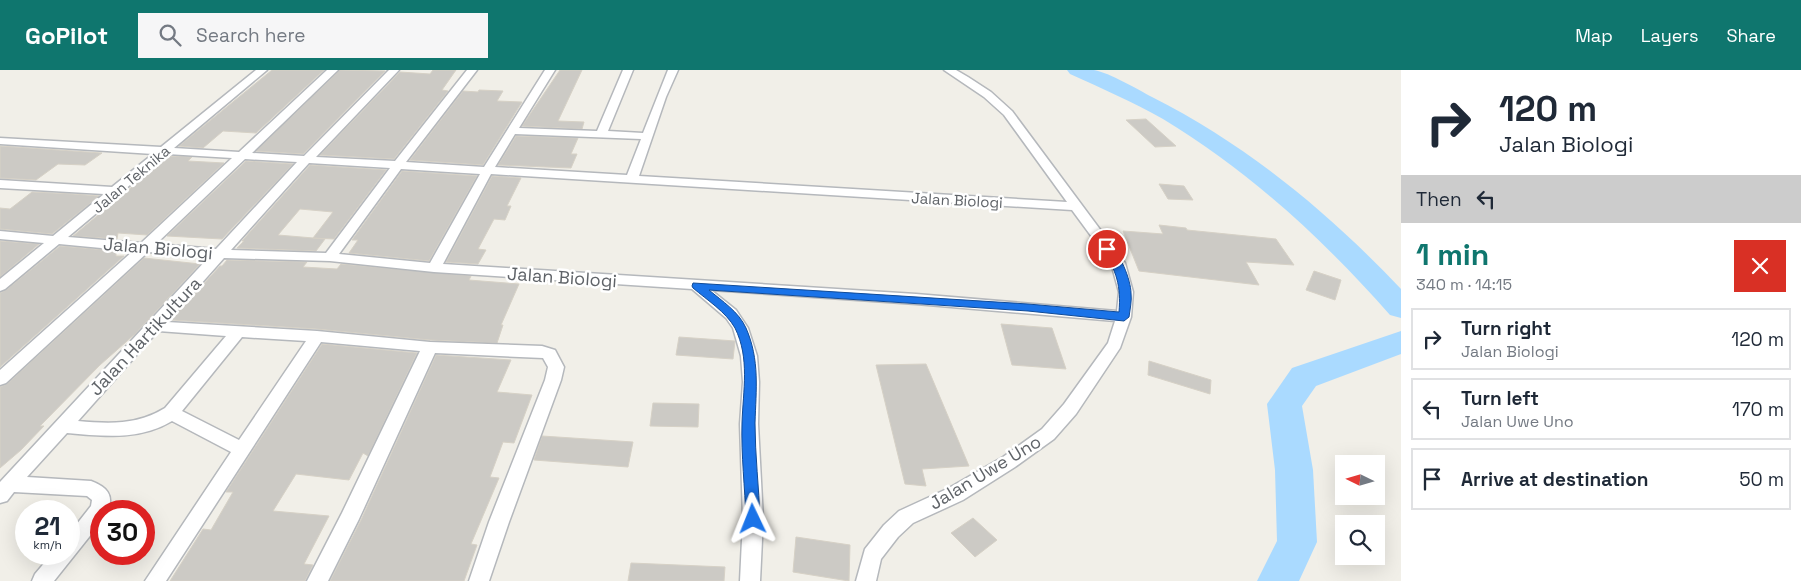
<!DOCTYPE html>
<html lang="en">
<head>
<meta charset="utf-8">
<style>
  :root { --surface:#fff; --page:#f6f6f7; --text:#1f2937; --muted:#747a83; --line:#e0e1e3; --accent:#0f766e }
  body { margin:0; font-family:"Space Grotesk",sans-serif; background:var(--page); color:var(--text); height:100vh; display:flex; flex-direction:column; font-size:19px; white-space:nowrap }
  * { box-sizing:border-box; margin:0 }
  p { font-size:16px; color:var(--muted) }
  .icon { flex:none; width:28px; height:28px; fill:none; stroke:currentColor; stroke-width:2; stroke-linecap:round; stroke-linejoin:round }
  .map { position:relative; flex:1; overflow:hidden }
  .sheet { display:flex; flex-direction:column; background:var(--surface); width:400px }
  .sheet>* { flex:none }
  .top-card { background:#fff; color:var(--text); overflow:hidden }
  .needle { width:32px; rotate:275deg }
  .tools { position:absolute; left:1335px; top:385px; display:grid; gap:10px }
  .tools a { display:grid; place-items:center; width:50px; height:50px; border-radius:0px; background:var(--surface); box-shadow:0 5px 20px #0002; font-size:25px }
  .speed { position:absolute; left:15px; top:430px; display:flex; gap:10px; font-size:25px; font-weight:700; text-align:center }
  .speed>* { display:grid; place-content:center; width:65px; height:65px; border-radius:50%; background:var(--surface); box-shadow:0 5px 20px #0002; line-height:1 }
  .speed small { font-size:12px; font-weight:400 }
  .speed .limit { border:8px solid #d22; background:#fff; color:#111 }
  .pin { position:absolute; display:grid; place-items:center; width:42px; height:42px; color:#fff; margin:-21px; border:2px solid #fff; border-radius:50%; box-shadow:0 1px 5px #0007 }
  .me { position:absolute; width:55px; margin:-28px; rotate:358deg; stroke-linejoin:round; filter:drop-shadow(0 0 4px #0008) }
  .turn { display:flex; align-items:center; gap:18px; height:105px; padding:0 15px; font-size:22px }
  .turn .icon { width:65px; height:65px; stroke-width:2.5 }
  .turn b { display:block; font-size:35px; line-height:42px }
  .then { display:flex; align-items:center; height:48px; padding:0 15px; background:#0003; gap:10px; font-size:19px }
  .round { display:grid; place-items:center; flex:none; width:52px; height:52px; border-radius:0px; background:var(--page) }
  .summary { display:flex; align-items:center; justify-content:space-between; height:85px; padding:0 15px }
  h1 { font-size:30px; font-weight:800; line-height:38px; color:var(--accent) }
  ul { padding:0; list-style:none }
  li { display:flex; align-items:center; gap:15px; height:62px; margin:0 10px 8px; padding:0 5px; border:2px solid var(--line); border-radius:0px }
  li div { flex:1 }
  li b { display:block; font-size:19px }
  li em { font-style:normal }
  header { display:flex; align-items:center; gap:30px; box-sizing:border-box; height:70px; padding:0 25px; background:var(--accent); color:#fff }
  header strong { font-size:24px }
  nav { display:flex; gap:28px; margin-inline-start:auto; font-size:18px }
  .search { width:350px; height:45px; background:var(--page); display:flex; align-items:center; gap:12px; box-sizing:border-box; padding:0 18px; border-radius:0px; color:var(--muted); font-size:19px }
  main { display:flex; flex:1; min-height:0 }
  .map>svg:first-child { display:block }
</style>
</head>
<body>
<header>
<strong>GoPilot</strong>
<div class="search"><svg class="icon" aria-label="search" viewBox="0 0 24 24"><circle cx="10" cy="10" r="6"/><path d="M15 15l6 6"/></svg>Search here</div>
<nav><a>Map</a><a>Layers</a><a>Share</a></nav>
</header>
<main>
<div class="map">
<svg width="1401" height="511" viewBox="0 0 1401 511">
  <rect width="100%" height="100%" fill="#f1efe8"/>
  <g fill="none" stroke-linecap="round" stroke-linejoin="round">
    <path fill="#aadaff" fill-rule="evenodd" d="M1067,0C1075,0 1085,0 1094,0C1110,3 1137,19 1152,27C1247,75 1328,142 1401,219V248L1390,245C1323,169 1250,102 1163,49C1133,32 1101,18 1070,4Z
      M1401,261V284L1316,316L1302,336L1313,400L1317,472L1299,511H1257L1277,471L1275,400L1267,334L1292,298Z"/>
  </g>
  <path fill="#cccac5" stroke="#d6d1c6" d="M272,0H324L256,63L223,61L203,78L179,76Z
    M340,0L385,1L303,84L256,81Z
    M433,0H456L442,20L448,21L394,89L320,85L400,2L430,4Z
    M560,0H582L558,51L584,52L582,59L522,56Z
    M479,20L503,21L497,31L522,32L483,95L410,90L463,21L478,22Z
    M1146,49L1176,76L1155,77L1126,50Z
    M516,66L578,68L571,84H577L571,98L498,95Z
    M0,76L102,83L85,95L58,94L36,110L0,108Z
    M169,86L192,87L188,91L224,93L147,165L118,163L117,169L73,166Z
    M246,91L293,94L222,169L167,166Z
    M310,95L386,100L334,169L313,168L333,142L300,139L278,165L325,169L316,181L237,178L244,171H242Z
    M402,101L477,106L429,191L349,183L358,170H352Z
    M492,106L521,108L507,136H511L505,150L494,149L478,179L486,180L478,194L446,192Z
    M1159,114L1184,116L1193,130L1168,129Z
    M32,122L73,124L99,126L52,164L0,159V138L10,139Z
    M1159,155L1186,158L1187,160L1276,169L1294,195L1246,192L1259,215L1139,201L1123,161L1163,164Z
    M0,171L39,174L0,207Z
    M60,176L116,181V186H124L0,297V223L6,220Z
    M144,188L200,194L135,264L100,295L40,356H44L21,380L0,398V317L7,314Z
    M227,190L307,192L303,197L337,199L341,194L471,206L469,210L519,214L501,255H503L497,273L430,270L317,259L171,250L220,196H222Z
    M1314,201L1341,210L1335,230L1306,220Z
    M1001,254L1052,258L1066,299L1012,295Z
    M679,267L735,271L733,289L676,285Z
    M322,274L417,283L368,386L363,383L349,410L296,404L273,441L329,446L304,494L313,495L305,511H170L203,459L211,460L233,422H226Z
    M436,285L511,290L497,322L532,325L514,373L503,372L490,407L499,408L471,474L477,475L464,511H330L361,450Z
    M1149,291L1211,310L1210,324L1148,305Z
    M926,294L969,396L922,399L926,416L905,414L876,295Z
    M653,333L699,334L698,357L650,356Z
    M542,366L633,372L628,397L534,390Z
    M973,448L997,470L975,487L951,463Z
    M796,467L850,475L849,511L793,502Z
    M631,493L725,497L724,511H628Z"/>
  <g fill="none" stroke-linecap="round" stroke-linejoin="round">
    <defs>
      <path id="minor" d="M256,0H267L174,78L239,82L327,0H338L252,83L304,86L389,0H399L316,87L395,91L467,0H477L406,92L484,97L545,0H555L519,58L597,61L623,0H633L608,61L643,63L668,0H678L666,27L639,106L1067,132L1004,45L984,27L944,0H956L968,7L991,22L1012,41L1125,193L1133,222L1131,247L1120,278L1076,344L1054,369L1015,397L963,430L913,453L898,467L881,489L876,511H856L865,479L884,455L899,441L949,418L1003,387L1042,359L1064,334L1108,273L1115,251L916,234L711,220L736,240L748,258L757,286L759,312L758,354L763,449L760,511H740L743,449L740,354L743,312L741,286L733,258L726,248L692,219L434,202L330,191L224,188L167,252L317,261L430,272L542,276L555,280L564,297L561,310L509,452L489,511H469L489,452L545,310L548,297L543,288L435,283L359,449L328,511H307L342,443L420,281L321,272L166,511H145L231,382L172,351C139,371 103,366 67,363L27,407L91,411C107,417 114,425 108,441H101V452L54,511H32L35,504L52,484H69V464L91,436L92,430L87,426L14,422L7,431L0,433V412L209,187L148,182L6,313L0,315V300L133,181L59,174L5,219L0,221V209L44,173L0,169V161L53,166L104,124L0,118V110L112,117L153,84L0,74V68L161,77ZM515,64L641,69L627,105L495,97ZM167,84L232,88L141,173L68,167ZM245,89L297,92L216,179L156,174ZM309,93L390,98L326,183L231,180ZM401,99L480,104L430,193L339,184ZM491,104L1072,140L1111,193L1119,222L1117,241L916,224L443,194ZM158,261L226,266L165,338C137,355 110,354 78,351ZM242,267L306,271L239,370L182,341Z"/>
    </defs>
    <use href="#minor" stroke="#b5b8bc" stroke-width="3"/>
    <use href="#minor" fill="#fff" fill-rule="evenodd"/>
  </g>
  <path fill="#1a73e8" stroke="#114b97" d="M1107,176C1120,180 1131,211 1131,223C1132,231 1130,239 1129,247L1124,251L1028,241L709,220C722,231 739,242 746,258C760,290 756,320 755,353C755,385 759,418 760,449L758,454L753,456L748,454L746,449C745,418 741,385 742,353C743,321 750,288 735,258C726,242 707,230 693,218L692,216L693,213L1028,234L1119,242C1121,216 1117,201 1102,179Z"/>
  <g text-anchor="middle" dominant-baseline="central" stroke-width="5" stroke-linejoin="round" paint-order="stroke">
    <g font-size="15" fill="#5f6368" stroke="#fff">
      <text transform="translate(131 109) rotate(-40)">Jalan Teknika</text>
      <text transform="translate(957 130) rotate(3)">Jalan Biologi</text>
    </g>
    <g font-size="18" fill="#5f6368" stroke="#fff">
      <text transform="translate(158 178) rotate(5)">Jalan Biologi</text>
      <text transform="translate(562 207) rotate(4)">Jalan Biologi</text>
      <text transform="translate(145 266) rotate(-47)">Jalan Hartikultura</text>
      <text transform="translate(985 402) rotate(-31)">Jalan Uwe Uno</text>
    </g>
  </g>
</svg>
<div class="tools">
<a><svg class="needle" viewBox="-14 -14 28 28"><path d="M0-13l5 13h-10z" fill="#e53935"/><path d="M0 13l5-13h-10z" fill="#747a83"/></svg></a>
<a><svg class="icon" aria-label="search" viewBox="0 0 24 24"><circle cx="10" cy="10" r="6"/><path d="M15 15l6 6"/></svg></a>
</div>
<div class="speed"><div>21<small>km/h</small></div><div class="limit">30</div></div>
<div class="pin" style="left:1107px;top:179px;background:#d93025"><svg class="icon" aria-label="arrive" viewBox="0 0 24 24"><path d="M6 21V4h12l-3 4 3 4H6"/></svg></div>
<svg class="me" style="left:753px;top:449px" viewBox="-20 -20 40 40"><path d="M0-17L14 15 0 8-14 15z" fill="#1a73e8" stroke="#fff" stroke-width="4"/></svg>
</div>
<section class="sheet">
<div class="top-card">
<div class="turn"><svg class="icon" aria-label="right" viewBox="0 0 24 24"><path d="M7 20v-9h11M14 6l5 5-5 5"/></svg><div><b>120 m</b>Jalan Biologi</div></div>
<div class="then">Then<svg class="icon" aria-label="left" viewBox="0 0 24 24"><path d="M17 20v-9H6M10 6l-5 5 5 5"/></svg></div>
</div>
<div class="summary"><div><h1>1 min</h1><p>340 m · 14:15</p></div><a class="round" style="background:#d93025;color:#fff"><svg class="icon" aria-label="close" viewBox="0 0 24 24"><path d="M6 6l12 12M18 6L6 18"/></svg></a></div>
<ul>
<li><svg class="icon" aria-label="right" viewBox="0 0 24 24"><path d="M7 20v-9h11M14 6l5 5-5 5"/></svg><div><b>Turn right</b><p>Jalan Biologi</p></div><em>120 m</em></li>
<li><svg class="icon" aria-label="left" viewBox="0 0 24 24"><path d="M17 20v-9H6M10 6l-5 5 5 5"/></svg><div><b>Turn left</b><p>Jalan Uwe Uno</p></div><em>170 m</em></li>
<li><svg class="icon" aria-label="arrive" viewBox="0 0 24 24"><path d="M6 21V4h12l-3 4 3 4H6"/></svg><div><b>Arrive at destination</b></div><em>50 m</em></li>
</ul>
</section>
</main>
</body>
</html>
